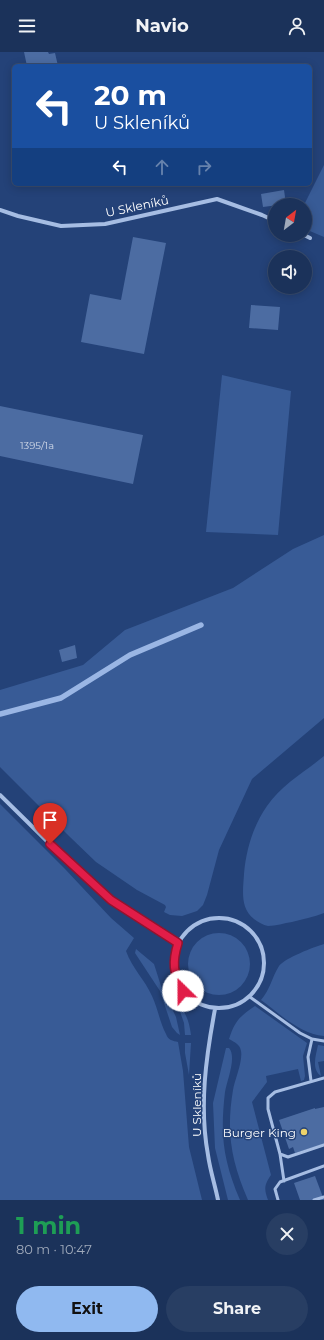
<!DOCTYPE html>
<html lang="en">
<head>
<meta charset="utf-8">
<style>
  :root { --surface:#1b325a; --page:#283e63; --text:#f1f3f6; --muted:#a0aabb; --line:#394d70; --accent:#90b9f0 }
  body { margin:0; font-family:Montserrat,sans-serif; background:var(--page); color:var(--text); height:100vh; display:flex; flex-direction:column; font-size:15px; white-space:nowrap }
  * { box-sizing:border-box; margin:0 }
  p { font-size:13px; color:var(--muted) }
  .icon { flex:none; width:22px; height:22px; fill:none; stroke:currentColor; stroke-width:2; stroke-linecap:round; stroke-linejoin:round }
  .map { position:relative; height:1148px; overflow:hidden }
  .side { display:flex; flex-direction:column; background:var(--surface); flex:1 }
  .side>* { flex:none }
  .banner { position:absolute; left:12px; top:12px; width:300px; height:122px; border-radius:6px; box-shadow:0 2px 10px #0003,0 0 0 1px var(--line); background:#1a4fa0; color:#fff; overflow:hidden }
  .needle { width:26px; rotate:31deg }
  .fabs { position:absolute; left:268px; top:146px; display:grid; gap:8px }
  .fabs a { display:grid; place-items:center; width:44px; height:44px; border-radius:50%; background:var(--surface); box-shadow:0 2px 10px #0003,0 0 0 1px var(--line); font-size:20px }
  .pin { position:absolute; display:grid; place-items:center; width:34px; height:34px; color:#fff; margin:-41px -17px; border-radius:50% 50% 50% 0; rotate:-45deg; box-shadow:0 0 4px #0007 }
  .pin .icon { rotate:45deg }
  .me { position:absolute; width:44px; margin:-22px; rotate:337deg; stroke-linejoin:round; filter:drop-shadow(0 0 3px #0008) }
  .turn { display:flex; align-items:center; gap:14px; height:84px; padding:0 16px; font-size:18px }
  .turn .icon { width:52px; height:52px; stroke-width:2.5 }
  .turn b { display:block; font-size:28px; line-height:34px }
  .lanes { display:flex; align-items:center; height:38px; padding:0 16px; background:#0003; justify-content:center; gap:20px; direction:ltr }
  .lanes .off { opacity:.35 }
  .round { display:grid; place-items:center; flex:none; width:42px; height:42px; border-radius:21px; background:var(--page) }
  .headline { display:flex; align-items:center; justify-content:space-between; height:68px; padding:0 16px }
  h1 { font-size:24px; font-weight:700; line-height:30px; color:#1e9e55 }
  .action { display:flex; gap:8px; margin-top:auto; padding:8px 16px }
  .action a { flex:1; height:46px; border-radius:24px; background:var(--accent); color:#111; font-size:16px; font-weight:700; line-height:46px; text-align:center }
  .action a+a { background:var(--page); color:var(--text) }
  header { display:flex; justify-content:space-between; align-items:center; height:52px; padding:0 16px; background:var(--surface); font-size:18px; font-weight:700 }
  .map>svg:first-child { display:block }
</style>
</head>
<body>
<header><svg class="icon" aria-label="menu" viewBox="0 0 24 24"><path d="M4 6h16M4 12h16M4 18h16"/></svg>Navio<svg class="icon" aria-label="person" viewBox="0 0 24 24"><circle cx="12" cy="8" r="4"/><path d="M4 21q1-7 8-7t8 7"/></svg></header>
<div class="map">
<svg width="324" height="1148" viewBox="0 0 324 1148">
  <rect width="100%" height="100%" fill="#244278"/>
  <path fill="#385b96" d="M324,113V185L305,177V153H304Z
    M222,323L291,339L278,483L206,480Z
    M324,483V666L252,727L219,798L207,843L203,853L197,859L182,864L170,863L164,860L166,855L165,853L137,838L96,810L70,785L0,715V638L83,613L125,578L233,536L293,497Z
    M324,704V861C314,865 302,867 292,870C284,871 276,874 268,874C263,873 258,870 254,867C240,856 243,839 244,822C246,798 253,774 267,754C282,732 305,720 324,704Z
    M0,752L65,817L111,866L134,886L126,899C132,916 145,928 152,944C158,957 160,971 166,982C168,988 173,989 178,990L183,1019L189,1095L202,1148H0Z
    M188 912a31 31 0 1 1 62 0a31 31 0 1 1-62 0Z
    M324,892V984C300,982 280,962 261,948C270,938 272,925 279,914C285,906 314,895 324,892Z
    M136,897L154,912L161,934L176,965L180,983L177,981L172,975L160,939L135,901Z
    M176,948C185,960 189,967 191,983H185L184,971Z
    M255,954L307,991L303,1004L305,1024L304,1028L301,1029L298,1017L266,1024L267,1030L252,1050L271,1123C264,1133 264,1137 268,1148H248C231,1109 226,1080 233,1038C235,1027 243,1009 241,999C240,992 234,990 229,987C235,969 239,965 255,954Z
    M185,991H191L189,1023L185,1001Z
    M318,993L324,994V1009L318,1010L321,1024C311,1017 316,1003 318,993Z
    M226,996H229C237,1005 227,1028 225,1040C220,1083 223,1108 240,1148H228L215,1096L213,1051Z"/>
  <g fill="none" stroke-linecap="round" stroke-linejoin="round">
    <path stroke="#9ab6e4" stroke-width="5.5" d="M0,662L61,646L130,603L201,573"/>
  </g>
  <path fill="#4c6ca2" d="M24,0H48L49,2L55,1L58,14H27Z
    M284,138L286,152L263,155L261,142Z
    M133,185L166,191L144,302L81,290L90,242L121,248Z
    M251,253L280,255L278,278L249,276Z
    M0,354L143,383L133,432L0,404Z
    M75,593L77,606L62,610L59,598Z
    M324,1055V1092L295,1101L293,1095L289,1097L279,1068L315,1056V1057Z
    M315,1124L324,1148H300L294,1131Z"/>
  <g fill="none" stroke-linecap="round" stroke-linejoin="round">
    <path stroke="#a6bde3" stroke-width="3" d="M250,945L300,981L312,987
      M311,1029L308,1005L312,987L324,989
      M280,1102L288,1105L324,1093
      M284,1129L280,1102L268,1057V1046L275,1040L324,1026
      M278,1148L275,1137L280,1130L324,1114
      M314,1148L324,1145"/>
    <path stroke="#a6bde3" stroke-width="4" d="M0,158L18,164L61,174L105,172L217,147L262,163L275,169
      M304,183L310,186
      M0,743L56,798L111,849L178,891
      M174 911a45 45 0 1 1 90 0a45 45 0 1 1-90 0Z
      M215,957C206,1005 199,1054 208,1103C210,1118 215,1133 218,1148"/>
  </g>
  <g fill="none" stroke-linecap="round" stroke-linejoin="round">
    <defs>
      <path id="route" d="M50,792L111,848L178,891C172,910 173,921 183,939"/>
    </defs>
    <use href="#route" stroke="#92132f" stroke-width="10"/>
    <use href="#route" stroke="#e11d48" stroke-width="7"/>
  </g>
  <circle fill="#edd26a" stroke="#244278" stroke-width="1.5" cx="304" cy="1080" r="4"/>
  <g text-anchor="middle" dominant-baseline="central" stroke-width="3" stroke-linejoin="round" paint-order="stroke">
    <g font-size="10" fill="#d2dae8">
      <text x="37" y="393">1395/1a</text>
    </g>
    <g font-size="12" fill="#fff" stroke="#244278">
      <text transform="translate(137 154) rotate(-12)">U Skleníků</text>
      <text transform="translate(196 1053) rotate(-90)">U Skleníků</text>
    </g>
    <g font-size="12" fill="#fff" stroke="#244278" text-anchor="end">
      <text x="296" y="1080">Burger King</text>
    </g>
  </g>
</svg>
<div class="fabs">
<a><svg class="needle" viewBox="-14 -14 28 28"><path d="M0-13l5 13h-10z" fill="#e53935"/><path d="M0 13l5-13h-10z" fill="#a0aabb"/></svg></a>
<a><svg class="icon" aria-label="sound" viewBox="0 0 24 24"><path d="M4 9h4l5-4v14l-5-4H4zM17 9q2 3 0 6"/></svg></a>
</div>
<div class="pin" style="left:50px;top:792px;background:#d93025"><svg class="icon" aria-label="arrive" viewBox="0 0 24 24"><path d="M6 21V4h12l-3 4 3 4H6"/></svg></div>
<svg class="me" style="left:183px;top:939px" viewBox="-20 -20 40 40"><circle r="19" fill="#fff"/><path d="M0-13L10 11 0 6-10 11z" fill="#e11d48"/></svg>
<div class="banner">
<div class="turn"><svg class="icon" aria-label="left" viewBox="0 0 24 24"><path d="M17 20v-9H6M10 6l-5 5 5 5"/></svg><div><b>20 m</b>U Skleníků</div></div>
<div class="lanes"><svg class="icon" aria-label="left" viewBox="0 0 24 24"><path d="M17 20v-9H6M10 6l-5 5 5 5"/></svg><svg class="icon off" aria-label="ahead" viewBox="0 0 24 24"><path d="M12 20V5M6 11l6-6 6 6"/></svg><svg class="icon off" aria-label="right" viewBox="0 0 24 24"><path d="M7 20v-9h11M14 6l5 5-5 5"/></svg></div>
</div>
</div>
<section class="side">
<div class="headline"><div><h1>1 min</h1><p>80 m · 10:47</p></div><a class="round"><svg class="icon" aria-label="close" viewBox="0 0 24 24"><path d="M6 6l12 12M18 6L6 18"/></svg></a></div>
<div class="action"><a>Exit</a><a>Share</a></div>
</section>
</body>
</html>
